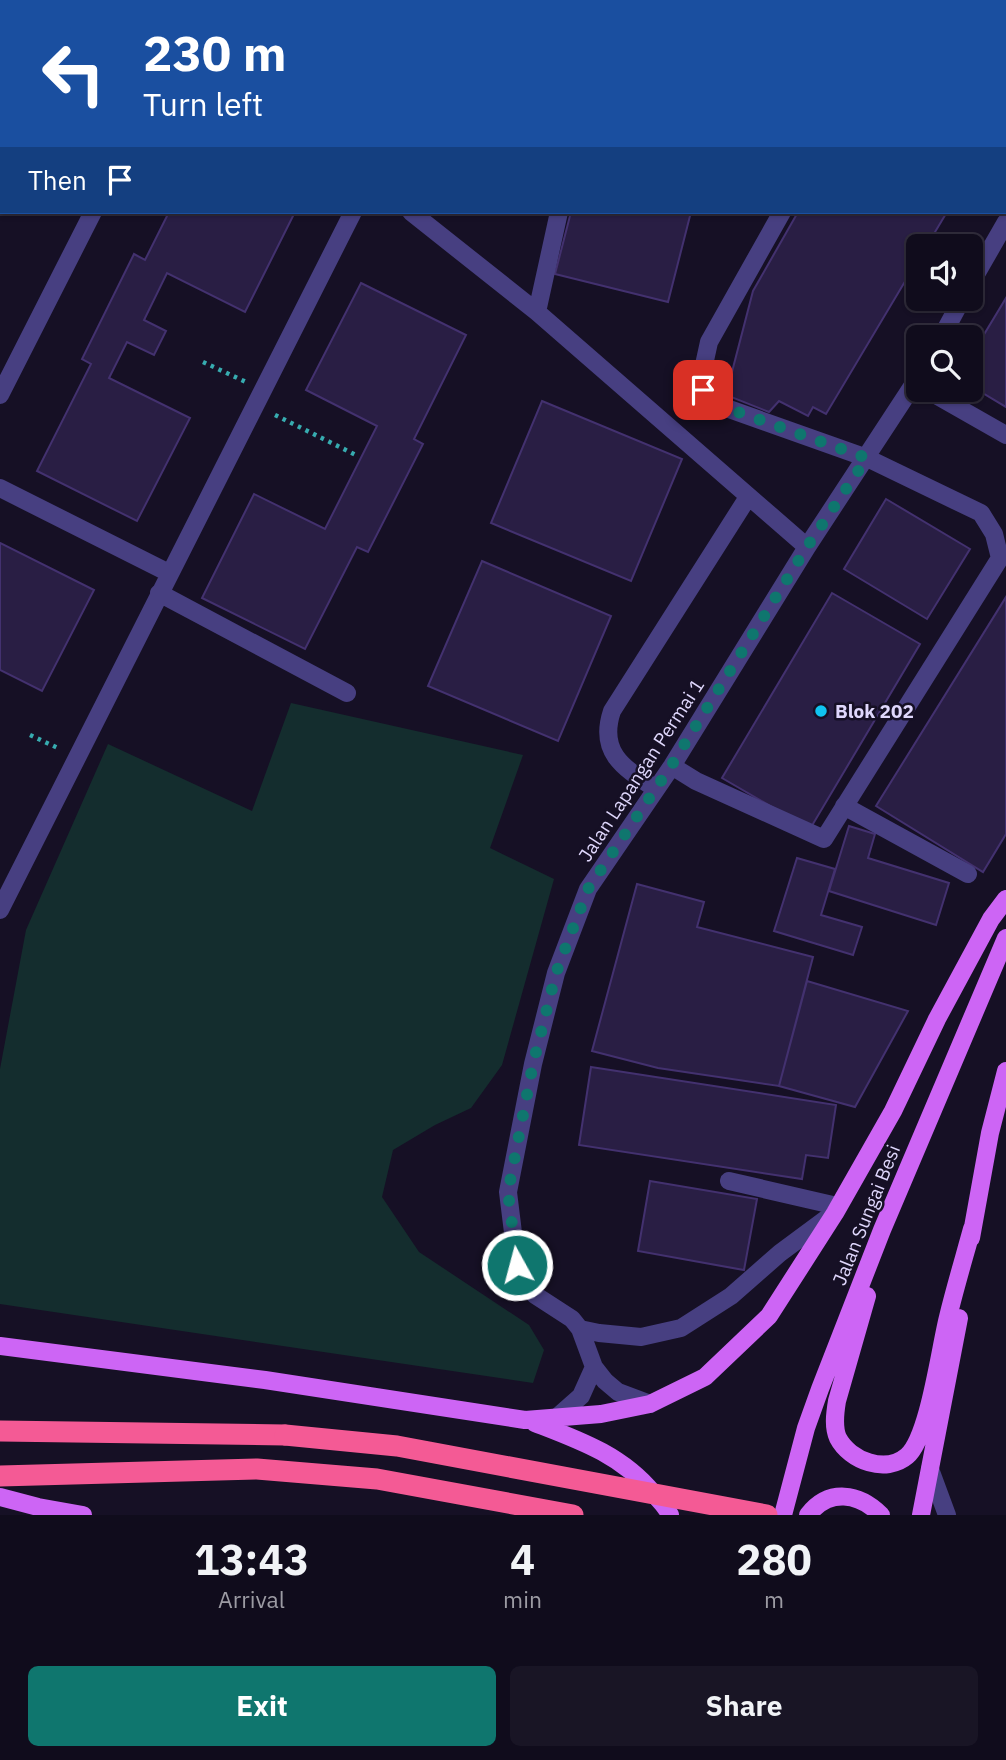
<!DOCTYPE html>
<html lang="en">
<head>
<meta charset="utf-8">
<style>
  :root { --surface:#100c1c; --page:#191525; --text:#f1f3f6; --muted:#9c9ba3; --line:#302c3b; --accent:#0f766e }
  body { margin:0; font-family:"IBM Plex Sans",sans-serif; background:var(--page); color:var(--text); height:100vh; display:flex; flex-direction:column; font-size:26px; white-space:nowrap }
  * { box-sizing:border-box; margin:0 }
  p { font-size:23px; color:var(--muted) }
  .icon { flex:none; width:38px; height:38px; fill:none; stroke:currentColor; stroke-width:2; stroke-linecap:round; stroke-linejoin:round }
  .map { position:relative; height:1515px; overflow:hidden }
  .sheet { display:flex; flex-direction:column; background:var(--surface); flex:1 }
  .sheet>* { flex:none }
  .banner { position:absolute; left:0px; top:0px; width:1006px; height:214px; box-shadow:0 2px 5px #0004,0 0 0 2px var(--line); background:#1a4fa0; color:#fff; overflow:hidden }
  .fabs { position:absolute; left:906px; top:234px; display:grid; gap:14px }
  .fabs a { display:grid; place-items:center; width:77px; height:77px; border-radius:10px; background:var(--surface); box-shadow:0 2px 5px #0004,0 0 0 2px var(--line); font-size:35px }
  .pin { position:absolute; display:grid; place-items:center; width:60px; height:60px; color:#fff; margin:-30px; border-radius:14px; box-shadow:0 4px 10px #0006 }
  .me { position:absolute; width:77px; margin:-38px; rotate:353deg; stroke-linejoin:round; filter:drop-shadow(0 0 5px #0008) }
  .turn { display:flex; align-items:center; gap:24px; height:147px; padding:0 28px; font-size:32px }
  .turn .icon { width:91px; height:91px; stroke-width:2.5 }
  .turn b { display:block; font-size:49px; line-height:60px }
  .then { display:flex; align-items:center; height:66px; padding:0 28px; background:#0003; gap:14px; font-size:26px }
  .eta { display:flex; justify-content:space-evenly; align-items:center; height:119px; text-align:center }
  .eta b { font-size:42px; font-weight:700; line-height:49px }
  .cta { display:flex; gap:14px; margin-top:auto; padding:14px 28px }
  .cta a { flex:1; height:80px; border-radius:10px; background:var(--accent); color:#fff; font-size:28px; font-weight:700; line-height:80px; text-align:center }
  .cta a+a { background:var(--page); color:var(--text) }
  .map>svg:first-child { display:block }
</style>
</head>
<body>
<div class="map">
<svg width="1006" height="1515" viewBox="0 0 1006 1515">
  <rect width="100%" height="100%" fill="#161025"/>
  <path fill="#142d2e" d="M291,703L523,755L490,848L554,879L502,1065L471,1108L435,1125L393,1150L382,1197L419,1252L529,1325L544,1350L533,1383L0,1304V1069L26,930L108,744L252,811Z"/>
  <g fill="none" stroke-linecap="round" stroke-linejoin="round">
    <path stroke="#101e45" stroke-width="8" d="M66,2L67,0
      M0,148L2,144"/>
  </g>
  <path fill="#291e44" stroke="#43316f" stroke-width="2" d="M273,0H337L341,2H272Z
    M619,0H746L618,2Z
    M1004,51L1006,52L1004,115Z
    M169,212H295L245,312L167,273L144,320L166,331L154,355L127,342L109,378L190,418L137,521L37,471L91,364L82,359L134,254L145,260Z
    M571,212H691L668,302L555,274Z
    M798,212H947L926,247H919V258L826,414L813,407L808,416L779,401L769,412L726,395L753,291Z
    M361,283L466,335L414,439L423,444L368,552L357,547L305,649L202,598L254,494L325,529L377,426L306,390Z
    M1006,298V407L971,386V356Z
    M542,401L682,459L631,581L491,523Z
    M886,499L970,549L927,619L844,569Z
    M0,543L94,590L42,691L0,670Z
    M482,561L611,616L558,741L428,686Z
    M832,593L920,644L810,829L722,778Z
    M1006,597V834L983,872L876,806Z
    M849,826L875,834L868,858L949,883L936,925L829,891Z
    M797,858L835,869L821,915L862,927L853,955L774,931Z
    M637,884L704,902L697,927L813,957L779,1086L658,1068L592,1051Z
    M807,981L908,1011L855,1107L779,1086Z
    M591,1067L836,1105L828,1158L806,1155L802,1179L579,1145Z
    M650,1181L757,1199L744,1270L638,1251Z"/>
  <g fill="none" stroke-linecap="round" stroke-linejoin="round">
    <path stroke="#37acb0" stroke-width="4.5" stroke-dasharray="3.5 5" stroke-linecap="butt" d="M203,362L246,382
      M275,415L358,456
      M30,735L60,749"/>
    <path stroke="#473f81" stroke-width="18" d="M969,0L971,2
      M197,2L198,0
      M454,2L455,0
      M607,2V0
      M901,2L902,0
      M1004,26L1006,27
      M411,212L537,312L807,547
      M971,283L1006,222
      M537,312L559,212
      M941,338L962,299
      M927,390L1006,435
      M0,395L93,212
      M0,488L169,573
      M159,593L347,693
      M672,766L696,781L824,839L1000,558L994,534L981,513L867,458L715,404L703,389L702,374L709,342L782,212
      M656,789C624,768 598,753 612,711L748,497
      M844,806L968,874
      M0,910L353,212
      M729,1181L837,1206
      M580,1329L599,1333L641,1337L681,1328L731,1296L780,1253L834,1213
      M650,1404L618,1392L605,1381L594,1367L580,1329L572,1319L535,1295L523,1280L517,1265L508,1192L533,1064L556,973L588,889L672,766L807,547L919,376
      M555,1419L581,1396L594,1367
      M930,1469L947,1515"/>
    <path stroke="#cd65f5" stroke-width="18" d="M971,1238L990,1133L1006,1071
      M867,1296L837,1401C835,1413 833,1427 838,1438C850,1461 886,1474 907,1456C929,1437 940,1348 948,1317C955,1288 964,1258 972,1229
      M0,1346L265,1380L525,1420L601,1414L650,1404L705,1377L769,1316L835,1213L893,1111L937,1019L991,919L1006,899
      M535,1423C579,1440 622,1455 653,1493C659,1500 666,1506 670,1515
      M0,1497L38,1507L83,1515
      M783,1515L806,1428L820,1389L882,1230L1006,938
      M808,1515C829,1488 859,1493 881,1515
      M921,1515L959,1318"/>
    <path stroke="#f45a95" stroke-width="21" d="M0,1431L285,1435
      M0,1476L257,1469L377,1479L573,1515"/>
    <path stroke="#f45a95" stroke-width="21" d="M285,1435L397,1446L767,1515"/>
  </g>
  <g fill="none" stroke-linecap="round" stroke-linejoin="round">
    <path stroke="#0f766e" stroke-width="12" stroke-dasharray="0 21.6" d="M517,1265L508,1192L533,1064L556,973L588,889L671,766L807,547L867,458L715,404L703,390"/>
  </g>
  <circle fill="#10c4f0" stroke="#161025" stroke-width="2.5" cx="821" cy="711" r="7"/>
  <g text-anchor="middle" dominant-baseline="central" stroke-width="5" stroke-linejoin="round" paint-order="stroke">
    <g font-size="19" font-weight="bold" fill="#dfd7fc" stroke="#161025" text-anchor="start">
      <text x="835" y="711">Blok 202</text>
    </g>
    <g font-size="19" fill="#dfd7fc" stroke="#161025">
      <text transform="translate(641 770) rotate(-57)">Jalan Lapangan Permai 1</text>
      <text transform="translate(866 1215) rotate(-68)">Jalan Sungai Besi</text>
    </g>
  </g>
</svg>
<div class="fabs">
<a><svg class="icon" aria-label="sound" viewBox="0 0 24 24"><path d="M4 9h4l5-4v14l-5-4H4zM17 9q2 3 0 6"/></svg></a>
<a><svg class="icon" aria-label="search" viewBox="0 0 24 24"><circle cx="10" cy="10" r="6"/><path d="M15 15l6 6"/></svg></a>
</div>
<div class="pin" style="left:703px;top:390px;background:#d93025"><svg class="icon" aria-label="arrive" viewBox="0 0 24 24"><path d="M6 21V4h12l-3 4 3 4H6"/></svg></div>
<svg class="me" style="left:517px;top:1265px" viewBox="-20 -20 40 40"><circle r="17" fill="#0f766e" stroke="#fff" stroke-width="3"/><path d="M0-11L8 9 0 5-8 9z" fill="#fff"/></svg>
<div class="banner">
<div class="turn"><svg class="icon" aria-label="left" viewBox="0 0 24 24"><path d="M17 20v-9H6M10 6l-5 5 5 5"/></svg><div><b>230 m</b>Turn left</div></div>
<div class="then">Then<svg class="icon" aria-label="arrive" viewBox="0 0 24 24"><path d="M6 21V4h12l-3 4 3 4H6"/></svg></div>
</div>
</div>
<section class="sheet">
<div class="eta">
<div><b>13:43</b><p>Arrival</p></div>
<div><b>4</b><p>min</p></div>
<div><b>280</b><p>m</p></div>
</div>
<div class="cta"><a>Exit</a><a>Share</a></div>
</section>
</body>
</html>
